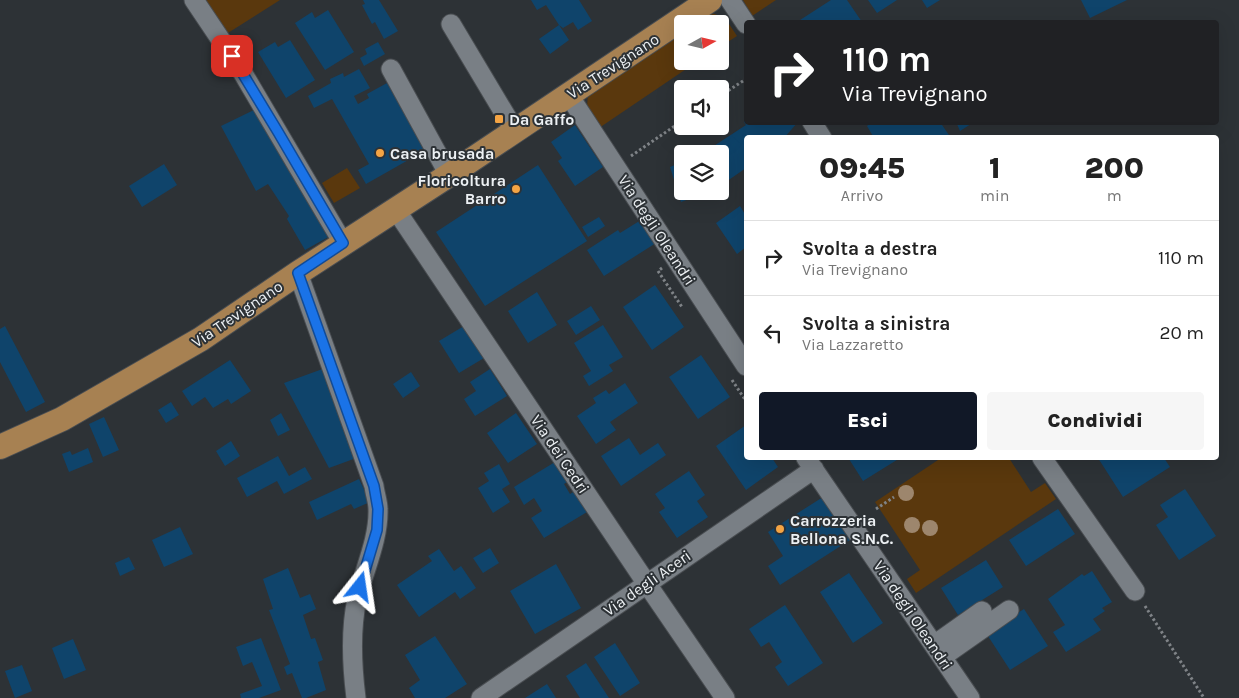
<!DOCTYPE html>
<html lang="it">
<head>
<meta charset="utf-8">
<style>
  :root { --surface:#fff; --page:#f6f6f6; --text:#222; --muted:#767676; --line:#e0e0e0; --accent:#111827 }
  body { margin:0; font-family:Karla,sans-serif; background:var(--page); color:var(--text); height:100vh; display:flex; flex-direction:column; font-size:19px; white-space:nowrap }
  * { box-sizing:border-box; margin:0 }
  p { font-size:16px; color:var(--muted) }
  .icon { flex:none; width:28px; height:28px; fill:none; stroke:currentColor; stroke-width:2; stroke-linecap:round; stroke-linejoin:round }
  .map { position:relative; flex:1; overflow:hidden }
  .side { position:absolute; left:744px; top:135px; width:475px; height:325px; display:flex; flex-direction:column; background:var(--surface); border-radius:5px; box-shadow:0 5px 20px #0002 }
  .side>* { flex:none }
  .guide { position:absolute; left:744px; top:20px; width:475px; height:105px; border-radius:5px; box-shadow:0 5px 20px #0002; background:#202124; color:#fff; overflow:hidden }
  .needle { width:32px; rotate:82deg }
  .controls { position:absolute; left:674px; top:15px; display:grid; gap:10px }
  .controls a { display:grid; place-items:center; width:55px; height:55px; border-radius:5px; background:var(--surface); box-shadow:0 5px 20px #0002; font-size:25px }
  .pin { position:absolute; display:grid; place-items:center; width:42px; height:42px; color:#fff; margin:-21px; border-radius:10px; box-shadow:0 2px 8px #0006 }
  .me { position:absolute; width:55px; margin:-28px; rotate:15deg; stroke-linejoin:round; filter:drop-shadow(0 0 4px #0008) }
  .turn { display:flex; align-items:center; gap:18px; height:105px; padding:0 15px; font-size:22px }
  .turn .icon { width:65px; height:65px; stroke-width:2.5 }
  .turn b { display:block; font-size:35px; line-height:42px }
  .eta { display:flex; justify-content:space-evenly; align-items:center; height:85px; text-align:center }
  .eta b { font-size:30px; font-weight:800; line-height:35px }
  .button { display:flex; gap:10px; margin-top:auto; padding:10px 15px }
  .button a { flex:1; height:58px; border-radius:5px; background:var(--accent); color:#fff; font-size:20px; font-weight:800; line-height:58px; text-align:center }
  .button a+a { background:var(--page); color:var(--text) }
  ul { padding:0; list-style:none }
  li { display:flex; align-items:center; gap:15px; height:75px; padding:0 15px; border-top:1px solid var(--line) }
  li div { flex:1 }
  li b { display:block; font-size:19px }
  li em { font-style:normal }
  .map>svg:first-child { display:block }
</style>
</head>
<body>
<div class="map">
<svg width="1239" height="698" viewBox="0 0 1239 698">
  <rect width="100%" height="100%" fill="#2d3236"/>
  <path fill="#5a380d" d="M197,0H280L220,38Z
    M743,0H776L752,16Z
    M709,12L725,18L737,36L720,47V24H691Z
    M682,29V61H698L599,128L587,109L588,91Z
    M347,168L360,188L334,203L322,183Z
    M941,458H1009L1031,492L1045,483L1056,499L916,593L907,579L920,570L875,502Z"/>
  <path fill="#0f446b" d="M363,0H379L398,31L384,39L375,22L372,24L362,5L365,4Z
    M531,0H579L592,21L578,30L573,22L563,28L559,25L569,40L550,54L539,39L559,25L546,5L537,10Z
    M831,0H847L862,22H797Z
    M868,0H897L877,13Z
    M922,0H940L927,8Z
    M1081,0H1127L1090,18Z
    M328,10L354,52L325,70L295,23L312,12L315,18Z
    M290,40L315,80L286,98L258,52L275,42L278,47Z
    M378,42L385,54L364,66L360,58L367,54L365,49Z
    M359,69L370,88L354,96L358,104L369,98L367,94L387,83L426,150L366,184L358,170L369,164L332,99L314,108L308,96L331,83L330,79L343,73L344,77Z
    M256,109L332,235L305,250L287,219L289,216L268,184L256,191L221,126Z
    M746,119V122H798L784,138H746V168L720,186V154H695L701,150L703,153L746,125L744,122Z
    M872,122H940L951,138H874L867,126Z
    M959,122H974L960,131L957,124Z
    M575,125L603,167L575,186L558,161L562,158L551,142Z
    M682,162V191H710L681,202L670,167Z
    M164,164L177,185L142,207L129,186Z
    M538,165L587,241L485,306L436,232Z
    M740,206L746,216V247L737,254L716,223Z
    M599,217L605,226L588,237L582,227Z
    M641,220L656,243L604,276L587,250L618,230L620,233Z
    M655,285L684,327L652,350L623,307Z
    M537,292L557,325L528,343L508,311Z
    M591,306L600,320L576,335L567,321Z
    M603,325L623,357L609,365L613,371L589,386L583,376L591,371L574,343Z
    M5,326L45,402L26,412L0,362V329Z
    M464,326L484,358L459,373L439,341Z
    M701,355L730,397L698,419L669,377Z
    M230,360L251,391L231,404L228,399L213,408L205,397L192,406L182,391Z
    M328,367L359,457L329,468L284,383Z
    M490,369L507,396L475,416L464,399L476,391L470,382Z
    M411,372L420,386L403,398L393,384Z
    M625,383L638,403L610,422L616,430L596,444L577,416L596,403L593,398L606,390L609,394Z
    M171,402L179,415L166,423L158,410Z
    M281,413L290,430L278,436L270,420Z
    M516,413L537,444L508,463L487,433Z
    M104,417L119,450L103,457L89,424Z
    M746,425V458H772L778,467L746,490L716,446Z
    M629,438L640,455L658,443L666,455L621,486L601,456Z
    M231,441L240,456L225,466L216,451Z
    M88,448L93,462L69,472L62,454L70,451L72,455Z
    M278,456L289,476L305,467L312,479L284,494L277,481L247,497L237,478Z
    M852,458H900L863,481L849,459Z
    M1098,458H1164L1170,467L1123,497Z
    M555,462L567,482L564,484L570,494L575,491L587,512L544,538L531,518L542,511L534,498L524,505L514,487Z
    M499,464L510,484L502,489L510,502L493,513L478,488L489,481L484,473Z
    M689,471L705,495L697,501L708,517L677,538L659,512L665,508L655,494Z
    M359,479L370,502L354,509L351,504L317,520L309,502Z
    M1185,489L1216,536L1179,560L1156,525L1168,517L1160,505Z
    M823,497L850,540L780,585L768,566L783,556L768,532Z
    M1058,509L1075,534L1026,566L1009,540Z
    M180,527L193,554L164,567L152,540Z
    M490,548L499,563L483,573L473,558Z
    M439,549L454,571L461,566L476,588L460,599L455,592L419,617L397,585L432,561L428,556Z
    M129,557L135,569L120,576L115,563Z
    M986,560L1003,587L958,615L941,588Z
    M556,564L581,608L535,634L510,591Z
    M288,568L300,598L310,594L316,609L303,615L311,639L315,638L323,660L318,662L326,690L306,698H302L292,673L287,675L284,667L290,664L269,610L273,609L263,579Z
    M1092,571L1112,602L1102,608L1105,611L1093,619L1101,630L1066,652L1053,632L1065,625L1048,599L1082,574L1084,576Z
    M849,573L883,623L853,643L820,592Z
    M785,605L823,663L788,686L775,667L782,662L769,642L761,647L749,629Z
    M1024,609L1048,646L1010,670L986,633Z
    M435,636L467,684L445,698H415L409,688L420,680L405,655Z
    M261,638L281,690L259,698H241L240,694L262,686L252,662L243,666L236,647Z
    M73,639L86,670L64,679L52,648Z
    M615,643L640,683L620,696L594,657Z
    M586,663L609,698H580L566,676Z
    M22,665L32,691L15,698L5,671Z
    M547,684L556,698H525Z"/>
  <g fill="none" stroke-linecap="round" stroke-linejoin="round">
    <defs>
      <path id="minor" d="M194,0L241,70L343,243
        M730,0L746,24
        M451,24L515,131
        M391,69L449,175
        M568,94L746,366
        M812,122L822,138
        M396,210L647,584L725,698
        M298,273L374,486C375,494 378,502 378,509C379,539 364,570 357,599C350,631 352,666 356,698
        M806,458L970,698
        M1042,458L1135,591
        M934,645L982,611
        M942,657L1009,610
        M481,698L814,469"/>
      <path id="major" d="M0,447L62,419L201,339L298,273L449,175L710,0"/>
    </defs>
    <use href="#minor" stroke="#494d51" stroke-width="21"/>
    <use href="#major" stroke="#494d51" stroke-width="26"/>
    <path stroke="#7f8387" stroke-width="3" stroke-dasharray="2.5 2.5" stroke-linecap="butt" d="M720,96L746,79
      M631,156L682,121
      M662,268L658,271L682,307
      M732,380L746,401
      M876,509L894,497
      M1145,606L1204,698"/>
    <use href="#minor" stroke="#797f85" stroke-width="19"/>
    <use href="#major" stroke="#a78152" stroke-width="24"/>
  </g>
  <g fill="#9d866d">
    <circle cx="906" cy="493" r="8"/>
    <circle cx="912" cy="525" r="8"/>
    <circle cx="930" cy="528" r="8"/>
  </g>
  <g fill="none" stroke-linecap="round" stroke-linejoin="round">
    <defs>
      <path id="route" d="M232,56L278,132L343,243L298,273L374,486L378,509L377,530L360,587"/>
    </defs>
    <use href="#route" stroke="#114b97" stroke-width="12"/>
    <use href="#route" stroke="#1a73e8" stroke-width="9"/>
  </g>
  <g fill="#f4a444" stroke="#2d3236" stroke-width="2">
    <rect x="494" y="114" width="10" height="10" rx="2.5"/>
    <circle cx="380" cy="153" r="5"/>
    <circle cx="516" cy="189" r="5"/>
    <circle cx="780" cy="529" r="5"/>
  </g>
  <g text-anchor="middle" dominant-baseline="central" stroke-width="4" stroke-linejoin="round" paint-order="stroke">
    <g font-size="16" fill="#edf1f4" stroke="#2d3236">
      <text transform="translate(613 66) rotate(-33)">Via Trevignano</text>
      <text transform="translate(657 230) rotate(57)">Via degli Oleandri</text>
      <text transform="translate(237 314) rotate(-34)">Via Trevignano</text>
      <text transform="translate(560 454) rotate(56)">Via dei Cedri</text>
      <text transform="translate(647 583) rotate(-35)">Via degli Aceri</text>
      <text transform="translate(913 615) rotate(56)">Via degli Oleandri</text>
    </g>
    <g font-size="16" font-weight="bold" fill="#edf1f4" stroke="#2d3236" text-anchor="start">
      <text x="509" y="119">Da Gaffo</text>
      <text x="390" y="153">Casa brusada</text>
      <text x="506" y="180" text-anchor="end">Floricoltura<tspan x="506" dy="18">Barro</tspan></text>
      <text x="790" y="520">Carrozzeria<tspan x="790" dy="18">Bellona S.N.C.</tspan></text>
    </g>
  </g>
</svg>
<div class="controls">
<a><svg class="needle" viewBox="-14 -14 28 28"><path d="M0-13l5 13h-10z" fill="#e53935"/><path d="M0 13l5-13h-10z" fill="#767676"/></svg></a>
<a><svg class="icon" aria-label="sound" viewBox="0 0 24 24"><path d="M4 9h4l5-4v14l-5-4H4zM17 9q2 3 0 6"/></svg></a>
<a><svg class="icon" aria-label="layers" viewBox="0 0 24 24"><path d="M12 4l9 5-9 5-9-5zM3 14l9 5 9-5"/></svg></a>
</div>
<div class="pin" style="left:232px;top:56px;background:#d93025"><svg class="icon" aria-label="arrive" viewBox="0 0 24 24"><path d="M6 21V4h12l-3 4 3 4H6"/></svg></div>
<svg class="me" style="left:360px;top:587px" viewBox="-20 -20 40 40"><path d="M0-17L14 15 0 8-14 15z" fill="#1a73e8" stroke="#fff" stroke-width="4"/></svg>
<div class="guide">
<div class="turn"><svg class="icon" aria-label="right" viewBox="0 0 24 24"><path d="M7 20v-9h11M14 6l5 5-5 5"/></svg><div><b>110 m</b>Via Trevignano</div></div>
</div>
<section class="side">
<div class="eta">
<div><b>09:45</b><p>Arrivo</p></div>
<div><b>1</b><p>min</p></div>
<div><b>200</b><p>m</p></div>
</div>
<ul>
<li><svg class="icon" aria-label="right" viewBox="0 0 24 24"><path d="M7 20v-9h11M14 6l5 5-5 5"/></svg><div><b>Svolta a destra</b><p>Via Trevignano</p></div><em>110 m</em></li>
<li><svg class="icon" aria-label="left" viewBox="0 0 24 24"><path d="M17 20v-9H6M10 6l-5 5 5 5"/></svg><div><b>Svolta a sinistra</b><p>Via Lazzaretto</p></div><em>20 m</em></li>
</ul>
<div class="button"><a>Esci</a><a>Condividi</a></div>
</section>
</div>
</body>
</html>
